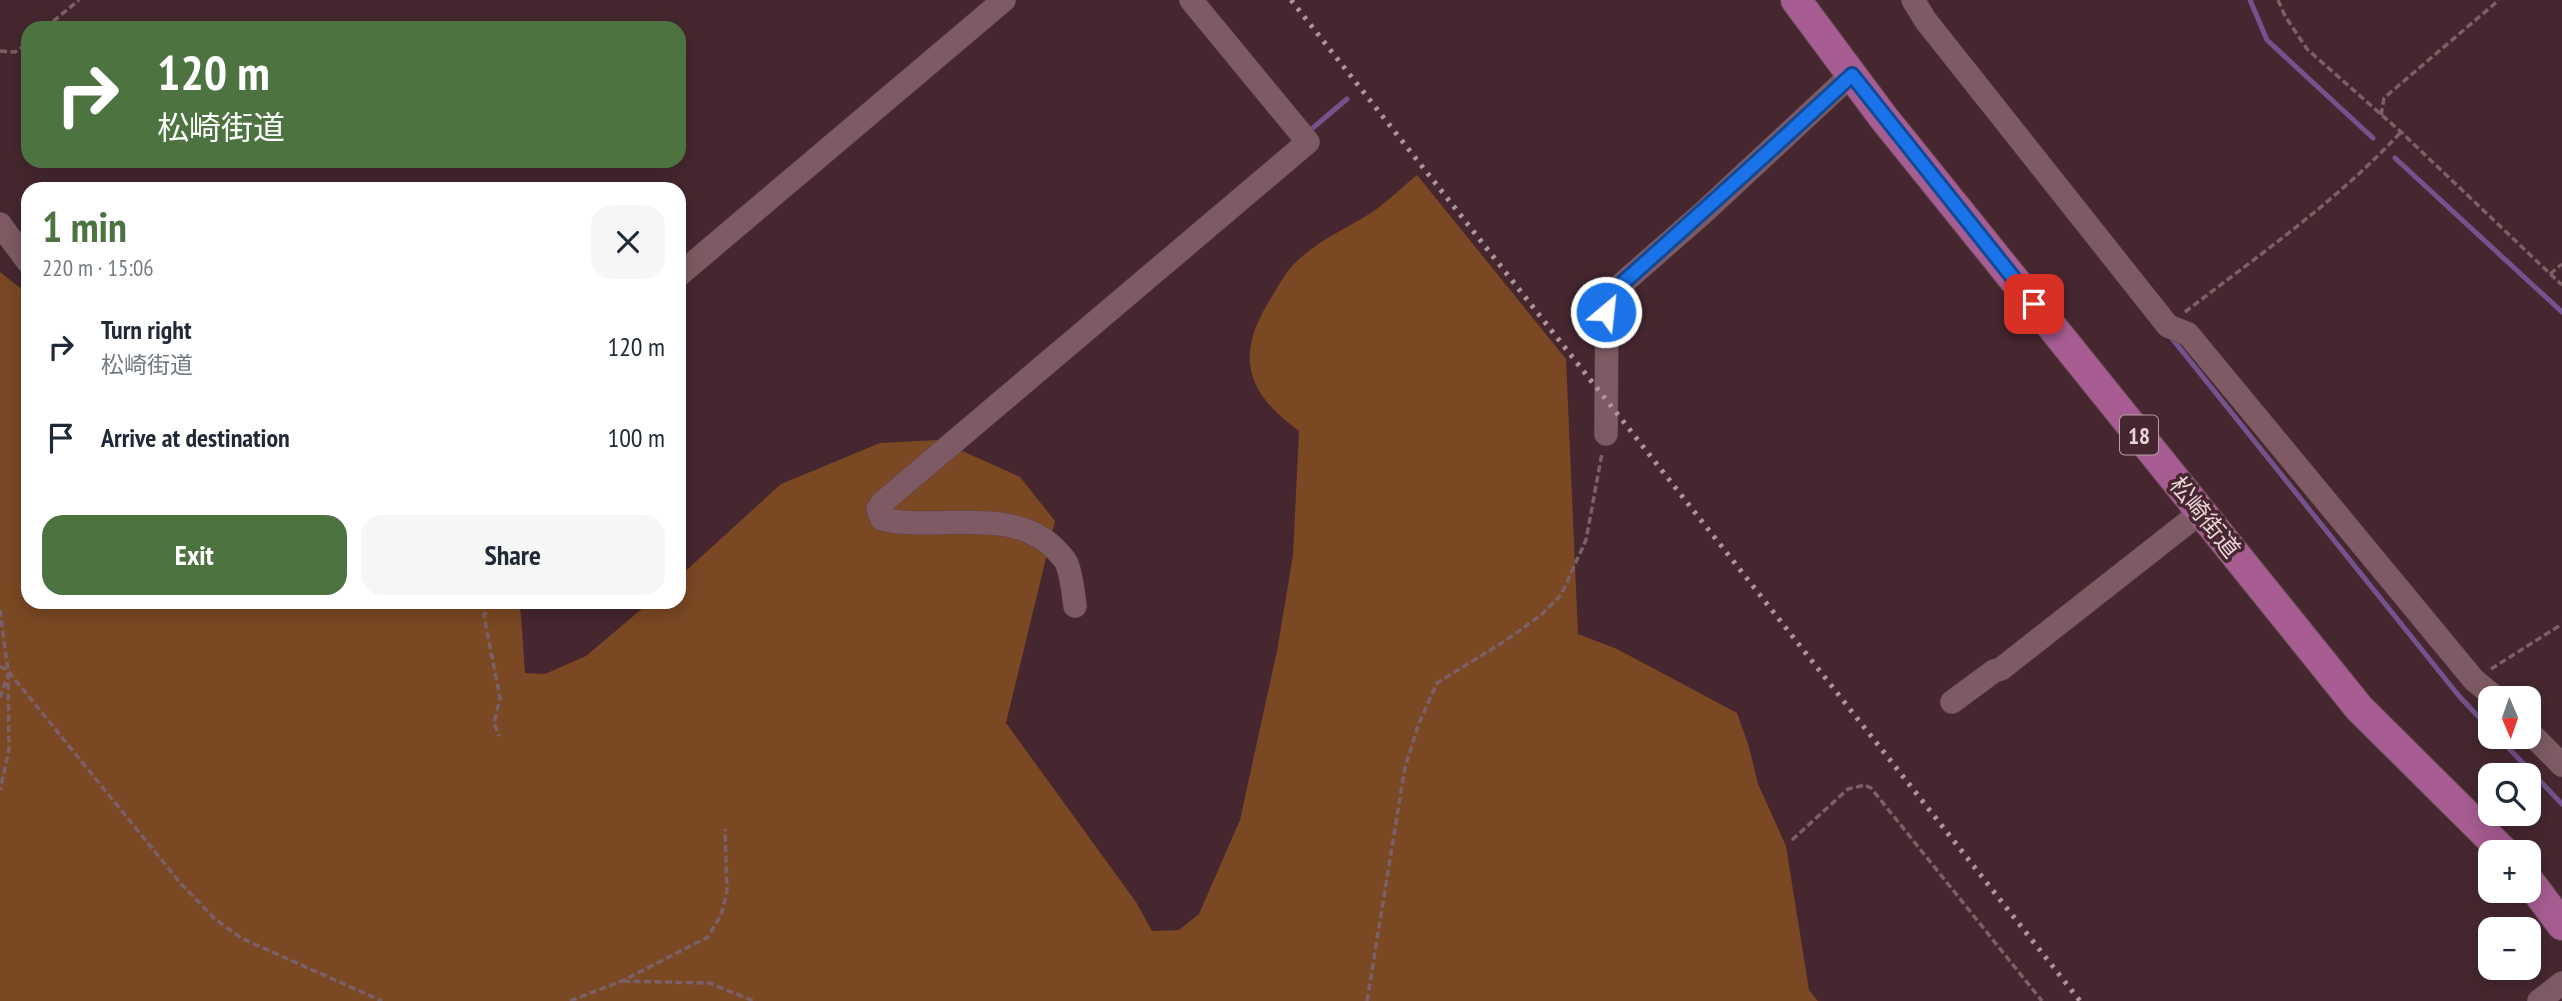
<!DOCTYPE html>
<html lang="en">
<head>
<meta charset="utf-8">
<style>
  :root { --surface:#fff; --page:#f6f6f7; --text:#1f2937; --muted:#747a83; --accent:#4d7440 }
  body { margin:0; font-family:"PT Sans Narrow","Noto Sans JP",sans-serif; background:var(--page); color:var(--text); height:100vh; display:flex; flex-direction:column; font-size:26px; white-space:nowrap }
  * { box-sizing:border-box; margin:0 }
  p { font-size:23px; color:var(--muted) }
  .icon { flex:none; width:38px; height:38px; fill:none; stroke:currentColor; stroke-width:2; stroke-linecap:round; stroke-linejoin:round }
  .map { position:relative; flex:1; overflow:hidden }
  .sheet { position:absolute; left:21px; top:182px; width:665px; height:427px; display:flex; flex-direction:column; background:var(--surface); border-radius:21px; box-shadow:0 4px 18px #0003 }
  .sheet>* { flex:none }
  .guide { position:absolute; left:21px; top:21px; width:665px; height:147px; border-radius:21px; box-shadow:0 4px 18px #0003; background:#4d7440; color:#fff; overflow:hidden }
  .needle { width:46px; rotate:178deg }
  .tools { position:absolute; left:2478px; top:686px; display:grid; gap:14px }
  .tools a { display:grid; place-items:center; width:63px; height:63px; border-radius:14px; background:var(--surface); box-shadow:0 4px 18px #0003; font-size:35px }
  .pin { position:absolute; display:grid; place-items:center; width:60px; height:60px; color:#fff; margin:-30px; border-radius:14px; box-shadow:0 4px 10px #0006 }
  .me { position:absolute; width:77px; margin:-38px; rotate:28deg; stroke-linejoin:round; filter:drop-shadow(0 0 5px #0008) }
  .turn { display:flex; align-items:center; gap:24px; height:147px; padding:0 21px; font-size:32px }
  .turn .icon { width:91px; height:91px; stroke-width:2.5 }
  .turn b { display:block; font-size:49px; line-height:60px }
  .round { display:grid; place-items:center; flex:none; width:74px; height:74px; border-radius:21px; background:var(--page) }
  .head { display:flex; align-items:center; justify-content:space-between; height:119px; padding:0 21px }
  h1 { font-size:42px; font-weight:700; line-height:52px; color:var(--accent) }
  .cta { display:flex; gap:14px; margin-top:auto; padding:14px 21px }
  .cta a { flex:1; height:80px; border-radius:21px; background:var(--accent); color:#fff; font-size:28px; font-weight:700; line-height:80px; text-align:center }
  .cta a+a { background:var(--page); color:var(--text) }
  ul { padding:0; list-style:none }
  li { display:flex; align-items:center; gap:21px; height:91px; padding:0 21px }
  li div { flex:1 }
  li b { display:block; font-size:26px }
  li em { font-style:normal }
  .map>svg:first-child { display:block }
</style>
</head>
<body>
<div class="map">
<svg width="2562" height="1001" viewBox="0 0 2562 1001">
  <rect width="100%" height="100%" fill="#46272f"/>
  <path fill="#7a4823" d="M1417,175L1566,359L1578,634L1617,649L1737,713L1749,747L1758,784L1786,846L1809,990L1818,1001H0V272L28,294V602H520L525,673L545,674L586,656L650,602H679V577L781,484L880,443L938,440L1020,477L1055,521L1006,723L1136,902L1152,931L1179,930L1199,914L1240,820L1277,651L1293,555L1299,431C1245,392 1235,355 1271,298C1278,287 1285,272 1295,263C1317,241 1345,229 1371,213C1387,202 1402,187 1417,175Z"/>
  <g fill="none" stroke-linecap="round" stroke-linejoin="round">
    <path stroke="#73528d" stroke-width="5" d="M2250,0L2267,40L2373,138
      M1308,132L1347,99
      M2395,158L2562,312
      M2170,336L2459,696L2490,729
      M2498,737L2562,804"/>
    <defs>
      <path id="minor" d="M1913,0L1926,21L2168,326L2188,334L2474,680L2496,698
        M0,224L28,262
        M679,275L1004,0
        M1606,434L1607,297L1704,212L1851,75
        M1075,606C1073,592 1072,577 1067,564C1065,559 1061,555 1057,551C1014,504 936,532 882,519L878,509L883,502L1308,142L1191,0
        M1952,702L1994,671L2001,669L2201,512
        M2529,732L2562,765
        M2539,1001L2562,983"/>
      <path id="major" d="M1796,0L1883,117L2359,708L2504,852
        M2529,881L2562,925"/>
    </defs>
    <use href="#minor" stroke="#60464e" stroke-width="24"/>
    <use href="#major" stroke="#60464e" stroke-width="32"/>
    <path stroke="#7c6067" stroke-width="3.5" stroke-dasharray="7 3.5" stroke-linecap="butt" d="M2278,0L2285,16L2307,49L2401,132L2562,285
      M45,28L79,0
      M0,51L15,52L28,43
      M2381,115L2384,98L2499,0
      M2550,274L2562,264
      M2185,312C2259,255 2337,201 2401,132
      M490,602L484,616L500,698L494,723L499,736
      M0,610L8,671L9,749L0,790
      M0,666L8,671L182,885L215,919L241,938L382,1001
      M2491,669L2562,624
      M0,698L7,677
      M1792,840L1848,789L1865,785L1871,788L2042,1001
      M623,981L709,983L754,1001
      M570,1001L622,981L708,937L721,915L727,892L725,829
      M1367,1001L1405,767L1419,723L1437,683L1505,641L1541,615L1561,595L1586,540L1602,453"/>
    <use href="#minor" stroke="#7e5b64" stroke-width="23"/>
    <use href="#major" stroke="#a85d92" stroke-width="30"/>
    <path stroke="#ae959c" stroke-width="5" stroke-dasharray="3.5 7" stroke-linecap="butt" d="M1291,0L2080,1001"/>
  </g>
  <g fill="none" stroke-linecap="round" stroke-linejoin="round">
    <defs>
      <path id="route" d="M1606,312L1607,297C1689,224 1771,150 1852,75L2034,304"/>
    </defs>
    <use href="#route" stroke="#114b97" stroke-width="18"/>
    <use href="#route" stroke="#1a73e8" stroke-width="12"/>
  </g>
  <g text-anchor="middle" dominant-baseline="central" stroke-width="7" stroke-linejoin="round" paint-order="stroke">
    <rect fill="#46272f" stroke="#b79fa5" stroke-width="2" x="2120" y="415.5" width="38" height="39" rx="5"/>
    <g font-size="23" font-weight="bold" fill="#e8d3d8">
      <text x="2139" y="435">18</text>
    </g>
    <g font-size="24" fill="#e8d3d8" stroke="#46272f">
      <text transform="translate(2205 517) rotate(51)">松崎街道</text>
    </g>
  </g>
</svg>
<div class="tools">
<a><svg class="needle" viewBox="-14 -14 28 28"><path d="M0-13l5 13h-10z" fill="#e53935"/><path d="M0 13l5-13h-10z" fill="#747a83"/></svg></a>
<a><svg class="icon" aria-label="search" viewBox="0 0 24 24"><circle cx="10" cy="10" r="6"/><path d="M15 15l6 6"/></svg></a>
<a>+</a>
<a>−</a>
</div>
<div class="pin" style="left:2034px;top:304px;background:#d93025"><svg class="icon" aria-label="arrive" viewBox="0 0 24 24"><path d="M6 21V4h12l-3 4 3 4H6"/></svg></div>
<svg class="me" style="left:1606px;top:312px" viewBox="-20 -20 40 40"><circle r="17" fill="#1a73e8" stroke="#fff" stroke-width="3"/><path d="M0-11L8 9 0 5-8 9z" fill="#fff"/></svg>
<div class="guide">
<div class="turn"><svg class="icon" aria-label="right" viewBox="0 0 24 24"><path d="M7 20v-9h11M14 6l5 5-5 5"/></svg><div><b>120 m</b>松崎街道</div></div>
</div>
<section class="sheet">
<div class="head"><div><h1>1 min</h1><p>220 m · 15:06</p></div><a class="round"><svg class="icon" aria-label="close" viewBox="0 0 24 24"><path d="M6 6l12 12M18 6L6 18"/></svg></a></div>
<ul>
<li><svg class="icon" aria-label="right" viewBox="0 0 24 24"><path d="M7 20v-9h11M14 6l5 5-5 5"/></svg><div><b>Turn right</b><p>松崎街道</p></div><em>120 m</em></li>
<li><svg class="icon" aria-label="arrive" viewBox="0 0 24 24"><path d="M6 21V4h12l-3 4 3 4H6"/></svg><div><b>Arrive at destination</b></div><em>100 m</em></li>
</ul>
<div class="cta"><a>Exit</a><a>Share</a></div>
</section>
</div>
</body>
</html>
